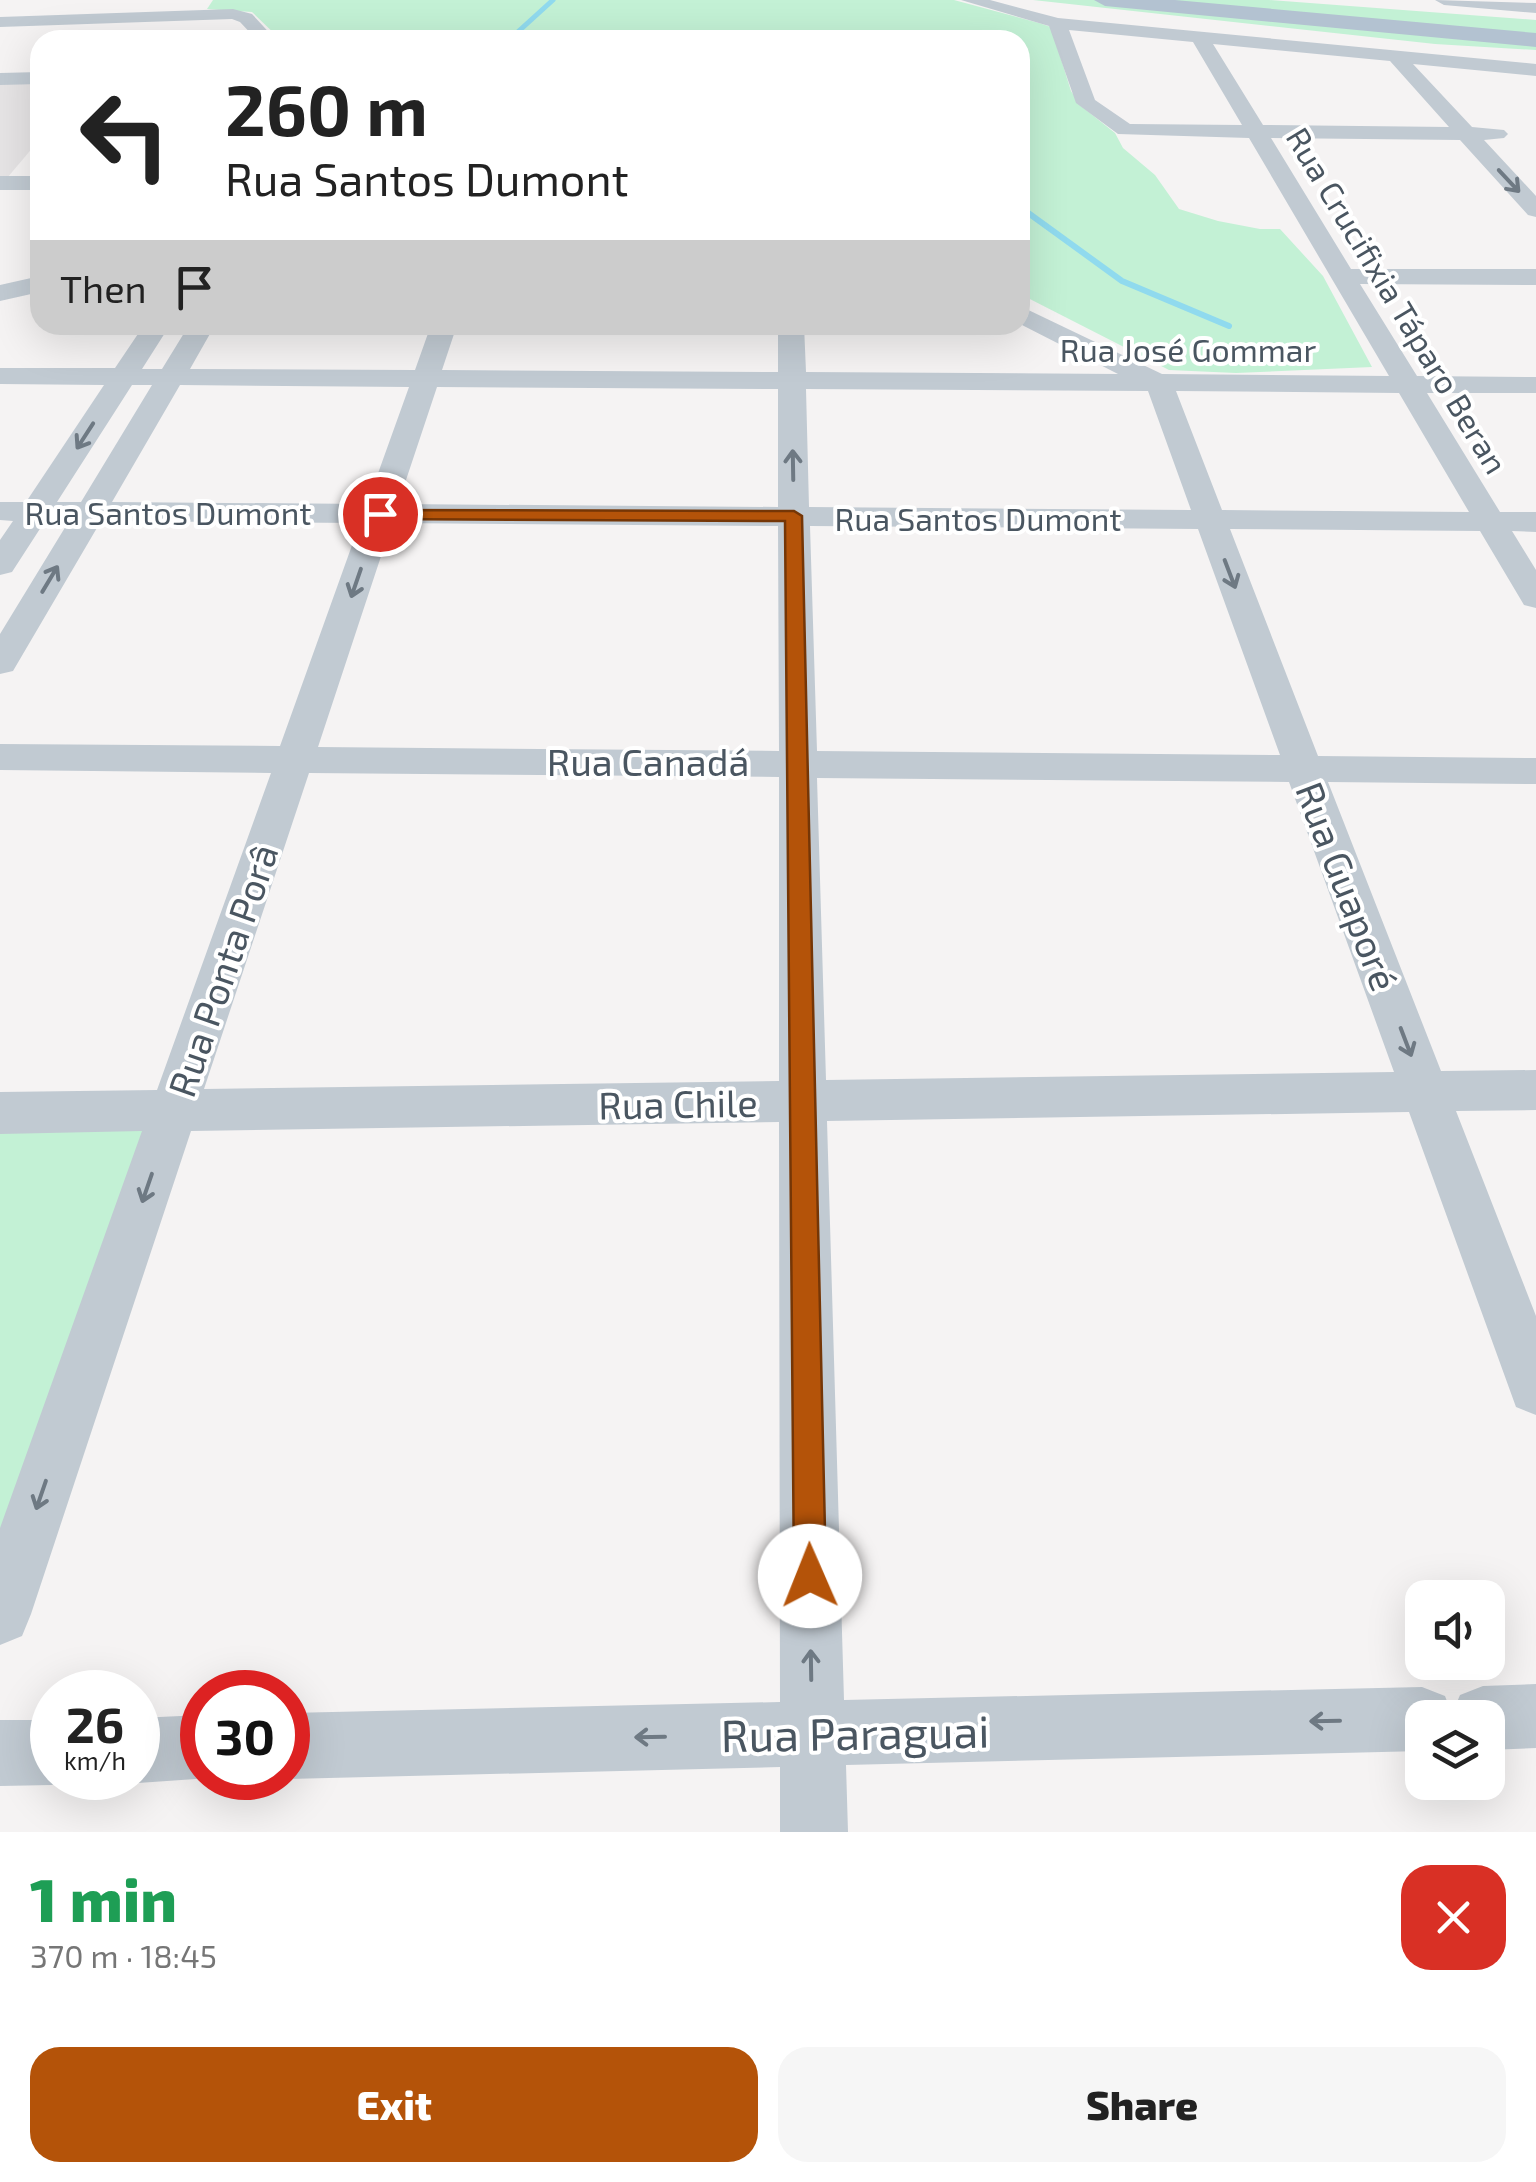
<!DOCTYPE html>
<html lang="en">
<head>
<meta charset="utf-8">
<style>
  :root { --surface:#fff; --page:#f6f6f6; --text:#222; --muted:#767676; --accent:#b45309 }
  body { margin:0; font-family:"Exo 2",sans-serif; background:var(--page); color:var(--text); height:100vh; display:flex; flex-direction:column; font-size:38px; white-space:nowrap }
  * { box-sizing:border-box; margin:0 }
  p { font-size:32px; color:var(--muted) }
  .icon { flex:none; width:55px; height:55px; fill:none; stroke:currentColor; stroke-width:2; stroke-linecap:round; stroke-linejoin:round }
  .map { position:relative; height:1832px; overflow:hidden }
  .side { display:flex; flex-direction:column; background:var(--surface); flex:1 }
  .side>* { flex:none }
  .top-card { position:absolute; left:30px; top:30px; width:1000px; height:305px; border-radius:30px; box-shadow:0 10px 40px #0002; background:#fff; color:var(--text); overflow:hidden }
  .controls { position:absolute; left:1405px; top:1580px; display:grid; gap:20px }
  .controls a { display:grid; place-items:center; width:100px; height:100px; border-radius:20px; background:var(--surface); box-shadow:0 10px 40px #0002; font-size:50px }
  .speed { position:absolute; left:30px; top:1670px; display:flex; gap:20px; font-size:50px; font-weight:700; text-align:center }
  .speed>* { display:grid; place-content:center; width:130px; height:130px; border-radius:50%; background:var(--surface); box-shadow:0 10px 40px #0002; line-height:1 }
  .speed small { font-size:25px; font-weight:400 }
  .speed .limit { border:15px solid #d22; background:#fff; color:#111 }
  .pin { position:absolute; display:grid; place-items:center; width:85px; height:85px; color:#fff; margin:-42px; border:5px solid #fff; border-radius:50%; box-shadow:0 2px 10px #0007 }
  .me { position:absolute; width:110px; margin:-55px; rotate:359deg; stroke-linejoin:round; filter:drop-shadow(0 0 8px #0008) }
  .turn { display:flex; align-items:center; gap:35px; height:210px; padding:0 30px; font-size:45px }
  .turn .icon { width:130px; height:130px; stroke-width:2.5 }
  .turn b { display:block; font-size:70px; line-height:85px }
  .then { display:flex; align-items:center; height:95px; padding:0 30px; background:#0003; gap:20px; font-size:38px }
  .round { display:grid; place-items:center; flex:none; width:105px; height:105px; border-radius:30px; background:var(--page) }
  .overview { display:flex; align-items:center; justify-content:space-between; height:170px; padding:0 30px }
  h1 { font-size:60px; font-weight:800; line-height:75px; color:#1e9e55 }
  .action { display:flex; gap:20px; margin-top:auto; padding:20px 30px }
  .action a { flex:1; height:115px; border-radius:30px; background:var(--accent); color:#fff; font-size:40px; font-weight:800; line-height:115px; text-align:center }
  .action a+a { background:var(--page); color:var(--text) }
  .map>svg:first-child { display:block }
</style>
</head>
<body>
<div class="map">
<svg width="1536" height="1832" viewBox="0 0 1536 1832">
  <rect width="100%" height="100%" fill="#f5f3f3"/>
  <path fill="#e6e4e5" d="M0,84H40V139L7,178H0Z"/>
  <path fill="#c3f1d5" d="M213,0H954L1039,23L1051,27L1071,91L1081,106L1115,133L1123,148L1155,175L1179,209L1218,221L1260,229H1280L1323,276L1372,367L1236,373L1169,370L1020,294V40H281L252,12L207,9Z
    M1033,0H1269L1536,20V50L1435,44Z
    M151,1127L0,1571V1129Z"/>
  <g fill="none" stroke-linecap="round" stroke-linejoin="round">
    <path stroke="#90daee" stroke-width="5" d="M509,40L553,0"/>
    <path stroke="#90daee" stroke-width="6" d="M1020,207L1122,281L1229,326"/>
    <path fill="#c1cad2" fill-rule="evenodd" d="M961,0H990L1058,18L1536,64V76L1413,64L1472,127L1504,130L1508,134L1504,138L1484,140L1536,196V217L1528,215L1460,140L1271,138L1351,269H1536V285L1360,284L1417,376L1536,377V393H1427L1500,512H1536V532L1512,531L1536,570V608L1524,605L1480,531L1230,529L1318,756L1536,758V784L1328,782L1441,1071L1536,1070V1110L1456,1111L1536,1316V1415L1516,1407L1409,1112L827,1121L844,1700L1422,1687L1445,1696L1452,1714L1460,1695L1483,1686L1536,1684V1748L1488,1750V1718H1422V1751L846,1765L848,1832H780V1767L288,1779L285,1778L288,1713L780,1702L779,1122L191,1131L31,1614L22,1636L0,1645V1528L142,1131L0,1134V1092L157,1090L271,773L0,770V744L280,746L360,523L101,521L13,671L0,674V634L69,521H45L12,572L0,575V540L13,521L0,520V502H26L104,385L0,384V368H115L144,325H170L142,369H162L189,325H215L190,369L415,370L431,325H457L442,370L778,372V325H804L806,372L1118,374L1020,324V306L1162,374L1389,376L1249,138L1118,134L1076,103L1049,26ZM1069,30L1193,42L1242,125L1130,124L1095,100ZM1213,44L1390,61L1449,127L1263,125ZM132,385H152L81,502H57ZM180,385L409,387L367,504L112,502ZM437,387L778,389V507L398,504ZM806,389L1148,391L1191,510L809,507ZM1176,391L1399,393L1469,512L1222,510ZM392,523L778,526L779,751L318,747ZM810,526L1198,529L1280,755L817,751ZM309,773L779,777V1081L204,1089ZM817,778L1289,782L1394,1072L826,1080Z
      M1435,0L1536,3V13L1444,5Z
      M233,9L252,14L276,40H257L240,22L232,19L0,27V17Z
      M40,72V84L0,85V73Z
      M0,176H40V190H0Z
      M40,276V292L0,301V285Z
      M202,1715V1778H210L138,1783L126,1778H138V1718Z
      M0,1720H52V1778H69L52,1785L0,1786Z"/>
    <path fill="#b3c2d1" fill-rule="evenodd" d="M1094,0H1175L1536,33V47L1105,6Z"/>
  </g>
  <defs><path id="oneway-shaft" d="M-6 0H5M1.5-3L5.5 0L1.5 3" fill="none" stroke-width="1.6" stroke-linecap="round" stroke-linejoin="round" transform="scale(2.5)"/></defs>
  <g stroke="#6e7983">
    <use href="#oneway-shaft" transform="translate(1509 181) rotate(47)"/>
    <use href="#oneway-shaft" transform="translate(85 436) rotate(123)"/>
    <use href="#oneway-shaft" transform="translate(793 465) rotate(-91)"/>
    <use href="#oneway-shaft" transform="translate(1230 574) rotate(69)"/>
    <use href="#oneway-shaft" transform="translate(50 579) rotate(-59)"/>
    <use href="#oneway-shaft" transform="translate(356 583) rotate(109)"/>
    <use href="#oneway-shaft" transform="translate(1406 1042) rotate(69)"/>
    <use href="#oneway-shaft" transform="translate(147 1188) rotate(109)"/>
    <use href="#oneway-shaft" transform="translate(41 1495) rotate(109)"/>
    <use href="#oneway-shaft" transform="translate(811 1665) rotate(-91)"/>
    <use href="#oneway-shaft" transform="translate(1325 1721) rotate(179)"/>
    <use href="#oneway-shaft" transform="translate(650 1737) rotate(179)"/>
  </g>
  <path fill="#b45309" stroke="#753606" stroke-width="2.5" d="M374,510L794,511L802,516L826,1576L821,1587L810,1592L798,1587L794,1576L785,521L380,519L374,517Z"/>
  <g text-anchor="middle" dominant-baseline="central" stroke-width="8" stroke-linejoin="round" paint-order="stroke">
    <g font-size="32" fill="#4a5661" stroke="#fff">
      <text transform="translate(1398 300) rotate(59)">Rua Crucifixia Táparo Beran</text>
      <text x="1188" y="349">Rua José Gommar</text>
      <text x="168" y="512">Rua Santos Dumont</text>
      <text x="978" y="518">Rua Santos Dumont</text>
    </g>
    <g font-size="38" fill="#4a5661" stroke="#fff">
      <text x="648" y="761">Rua Canadá</text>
      <text transform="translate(1348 886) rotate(69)">Rua Guaporé</text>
      <text transform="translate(222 970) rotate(-71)">Rua Ponta Porâ</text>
      <text transform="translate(678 1103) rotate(-1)">Rua Chile</text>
    </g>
    <g font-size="45" fill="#4a5661" stroke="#fff">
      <text transform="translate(855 1732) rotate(-1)">Rua Paraguai</text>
    </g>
  </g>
</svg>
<div class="controls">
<a><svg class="icon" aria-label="sound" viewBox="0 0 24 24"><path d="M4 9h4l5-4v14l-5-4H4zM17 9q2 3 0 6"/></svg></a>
<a><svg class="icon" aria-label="layers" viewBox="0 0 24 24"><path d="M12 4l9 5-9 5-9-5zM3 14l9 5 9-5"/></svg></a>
</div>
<div class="speed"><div>26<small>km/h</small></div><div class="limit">30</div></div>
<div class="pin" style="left:380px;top:514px;background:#d93025"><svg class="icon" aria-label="arrive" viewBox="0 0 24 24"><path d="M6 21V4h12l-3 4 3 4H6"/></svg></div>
<svg class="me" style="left:810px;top:1576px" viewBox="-20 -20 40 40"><circle r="19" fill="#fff"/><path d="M0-13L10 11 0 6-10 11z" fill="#b45309"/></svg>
<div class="top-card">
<div class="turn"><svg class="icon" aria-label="left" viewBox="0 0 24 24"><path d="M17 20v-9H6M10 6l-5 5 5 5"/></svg><div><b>260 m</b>Rua Santos Dumont</div></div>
<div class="then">Then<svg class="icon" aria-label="arrive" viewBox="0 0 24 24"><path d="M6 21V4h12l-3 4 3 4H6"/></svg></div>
</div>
</div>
<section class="side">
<div class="overview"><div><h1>1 min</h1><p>370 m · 18:45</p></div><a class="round" style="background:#d93025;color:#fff"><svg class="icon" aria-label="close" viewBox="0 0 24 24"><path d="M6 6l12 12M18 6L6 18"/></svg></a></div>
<div class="action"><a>Exit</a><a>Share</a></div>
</section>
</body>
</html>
